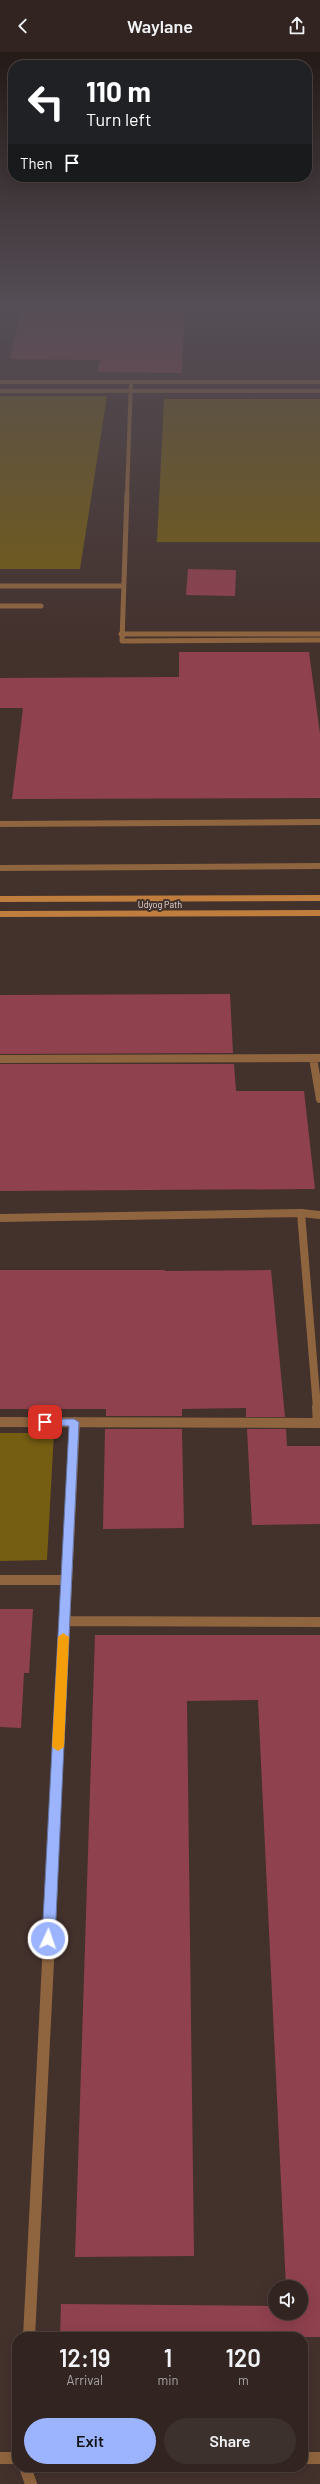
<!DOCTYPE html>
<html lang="en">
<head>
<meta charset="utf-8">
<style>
  :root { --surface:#322521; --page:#3d312e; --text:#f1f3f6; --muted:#a8a5a5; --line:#4d423f; --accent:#9bb4fd }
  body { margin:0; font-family:Barlow,sans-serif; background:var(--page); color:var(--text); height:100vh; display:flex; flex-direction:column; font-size:15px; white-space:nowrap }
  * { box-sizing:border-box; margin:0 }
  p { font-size:13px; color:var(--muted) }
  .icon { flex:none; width:22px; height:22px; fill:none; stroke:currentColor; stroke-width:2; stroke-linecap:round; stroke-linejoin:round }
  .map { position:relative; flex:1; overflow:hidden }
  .side { position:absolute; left:12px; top:2280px; width:296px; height:140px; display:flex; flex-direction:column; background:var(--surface); border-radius:16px; box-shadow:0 4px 16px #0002,0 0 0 1px var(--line) }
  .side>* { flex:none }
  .banner { position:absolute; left:8px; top:8px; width:304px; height:122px; border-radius:16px; box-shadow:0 4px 16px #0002,0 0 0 1px var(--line); background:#202124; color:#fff; overflow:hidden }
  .buttons { position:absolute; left:268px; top:2228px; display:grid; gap:8px }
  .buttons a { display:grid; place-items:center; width:40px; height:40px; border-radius:50%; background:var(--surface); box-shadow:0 4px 16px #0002,0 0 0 1px var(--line); font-size:20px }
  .pin { position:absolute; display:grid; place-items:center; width:34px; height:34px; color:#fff; margin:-17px; border-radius:8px; box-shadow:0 2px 6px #0006 }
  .me { position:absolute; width:44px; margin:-22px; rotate:3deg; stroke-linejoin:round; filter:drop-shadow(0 0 3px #0008) }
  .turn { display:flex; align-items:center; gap:14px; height:84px; padding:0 12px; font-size:18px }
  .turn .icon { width:52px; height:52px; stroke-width:2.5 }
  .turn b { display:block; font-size:28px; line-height:34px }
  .then { display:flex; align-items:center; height:38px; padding:0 12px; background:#0003; gap:8px; font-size:15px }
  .eta { display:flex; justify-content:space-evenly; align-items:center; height:68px; text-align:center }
  .eta b { font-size:24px; font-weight:600; line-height:28px }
  .cta { display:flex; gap:8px; margin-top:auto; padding:8px 12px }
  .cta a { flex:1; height:46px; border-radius:24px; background:var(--accent); color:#111; font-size:16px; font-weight:600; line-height:46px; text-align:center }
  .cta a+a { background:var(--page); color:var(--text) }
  header { display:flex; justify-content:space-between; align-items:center; height:52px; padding:0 12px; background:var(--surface); font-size:18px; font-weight:600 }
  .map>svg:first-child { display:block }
</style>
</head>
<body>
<header><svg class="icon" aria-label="back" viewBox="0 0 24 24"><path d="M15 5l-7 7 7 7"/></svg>Waylane<svg class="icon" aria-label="share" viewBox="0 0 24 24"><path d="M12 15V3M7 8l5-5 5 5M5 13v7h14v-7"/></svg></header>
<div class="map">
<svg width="320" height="2432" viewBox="0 0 320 2432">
  <rect width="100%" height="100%" fill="#43312c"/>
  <path fill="#755d12" d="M0,344H107L80,517H0Z
    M164,347H320V490H157Z
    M0,1381H54L47,1508L0,1509Z"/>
  <path fill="#90414e" d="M22,254H185L182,321L97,320L100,308L10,307Z
    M188,517L236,518L235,544L186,543Z
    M179,600H309L320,682V746L12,747L23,656H0V626L179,625Z
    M230,942L233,1001L0,1002V943Z
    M0,1012H234L236,1039H304L315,1137L0,1139Z
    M0,1218H165V1219L271,1218L285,1365H246V1356L182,1357V1364H106V1357H0Z
    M105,1377H182L184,1476L103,1477Z
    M247,1377H286L287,1394H320V1472L252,1473Z
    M0,1557H33L29,1621H24L21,1676L0,1675Z
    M95,1583H320V2285H60L61,2252L275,2254V2261H301V2235H286L258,1648L187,1649L194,2204L75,2205Z"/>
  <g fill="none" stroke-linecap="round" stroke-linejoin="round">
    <path stroke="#90817d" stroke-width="1" stroke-dasharray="0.5 1.5" stroke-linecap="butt" d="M0,285L91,286L134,283
      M7,285L11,266"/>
    <path stroke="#8f653f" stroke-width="5" d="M0,554H41"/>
    <path stroke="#8f653f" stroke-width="6" d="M0,772L320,770"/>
    <path stroke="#8f653f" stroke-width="4" d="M0,330H320
      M0,339H320
      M127,442L131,330"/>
    <path stroke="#8f653f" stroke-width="5" d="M127,441L122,589L320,588
      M0,534H123
      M121,582H320"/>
    <path stroke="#8f653f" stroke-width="8" d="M313,1006L320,1047
      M0,1007L320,1006
      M301,1161L317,1356"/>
    <path stroke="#8f653f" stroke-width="10" d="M317,1355L318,1371
      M0,1370L320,1371
      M0,1528H67
      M64,1569L320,1570
      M52,1832L75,1370"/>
    <path stroke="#8f653f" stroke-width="12" d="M29,2285L52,1831
      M0,2406H17
      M303,2406H320
      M25,2415L31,2432"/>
    <path stroke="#8f653f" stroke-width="6" d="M0,816L320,814"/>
    <path stroke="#8f653f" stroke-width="8" d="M0,1166L301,1161L320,1163"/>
    <path stroke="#bf7e3d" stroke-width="6" d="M0,847L320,846
      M0,862L320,861"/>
  </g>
  <linearGradient id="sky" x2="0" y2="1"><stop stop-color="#251b18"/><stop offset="0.43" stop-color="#554e56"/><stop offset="1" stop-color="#554e56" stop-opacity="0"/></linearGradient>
  <rect width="320" height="593" fill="url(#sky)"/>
  <path fill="#9bb4fd" stroke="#6575a4" d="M45,1367H74L79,1370L55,1887L53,1891L48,1893L44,1891L42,1887L69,1374L41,1373V1368Z"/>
  <path fill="#f59e0b" d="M63,1581L69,1585L64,1695L58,1699L52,1695L58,1585Z"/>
  <g text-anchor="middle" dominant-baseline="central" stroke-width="4" stroke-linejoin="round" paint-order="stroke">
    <g font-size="9" fill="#e6dad6" stroke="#43312c">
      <text x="160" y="852">Udyog Path</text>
    </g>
  </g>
</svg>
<div class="buttons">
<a><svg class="icon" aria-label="sound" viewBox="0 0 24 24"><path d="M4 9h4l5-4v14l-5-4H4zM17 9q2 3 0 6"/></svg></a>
</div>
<div class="pin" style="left:45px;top:1370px;background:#d93025"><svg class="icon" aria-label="arrive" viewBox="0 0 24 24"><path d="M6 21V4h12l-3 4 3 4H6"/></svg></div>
<svg class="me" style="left:48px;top:1887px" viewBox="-20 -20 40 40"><circle r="17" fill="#9bb4fd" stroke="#fff" stroke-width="3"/><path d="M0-11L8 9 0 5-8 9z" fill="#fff"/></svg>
<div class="banner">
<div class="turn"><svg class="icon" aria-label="left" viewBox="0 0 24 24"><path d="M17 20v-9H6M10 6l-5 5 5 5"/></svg><div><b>110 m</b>Turn left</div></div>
<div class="then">Then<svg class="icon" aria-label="arrive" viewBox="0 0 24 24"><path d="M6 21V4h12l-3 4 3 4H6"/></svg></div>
</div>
<section class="side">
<div class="eta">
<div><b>12:19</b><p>Arrival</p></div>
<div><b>1</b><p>min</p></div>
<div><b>120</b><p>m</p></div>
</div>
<div class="cta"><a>Exit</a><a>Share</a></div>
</section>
</div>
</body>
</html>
